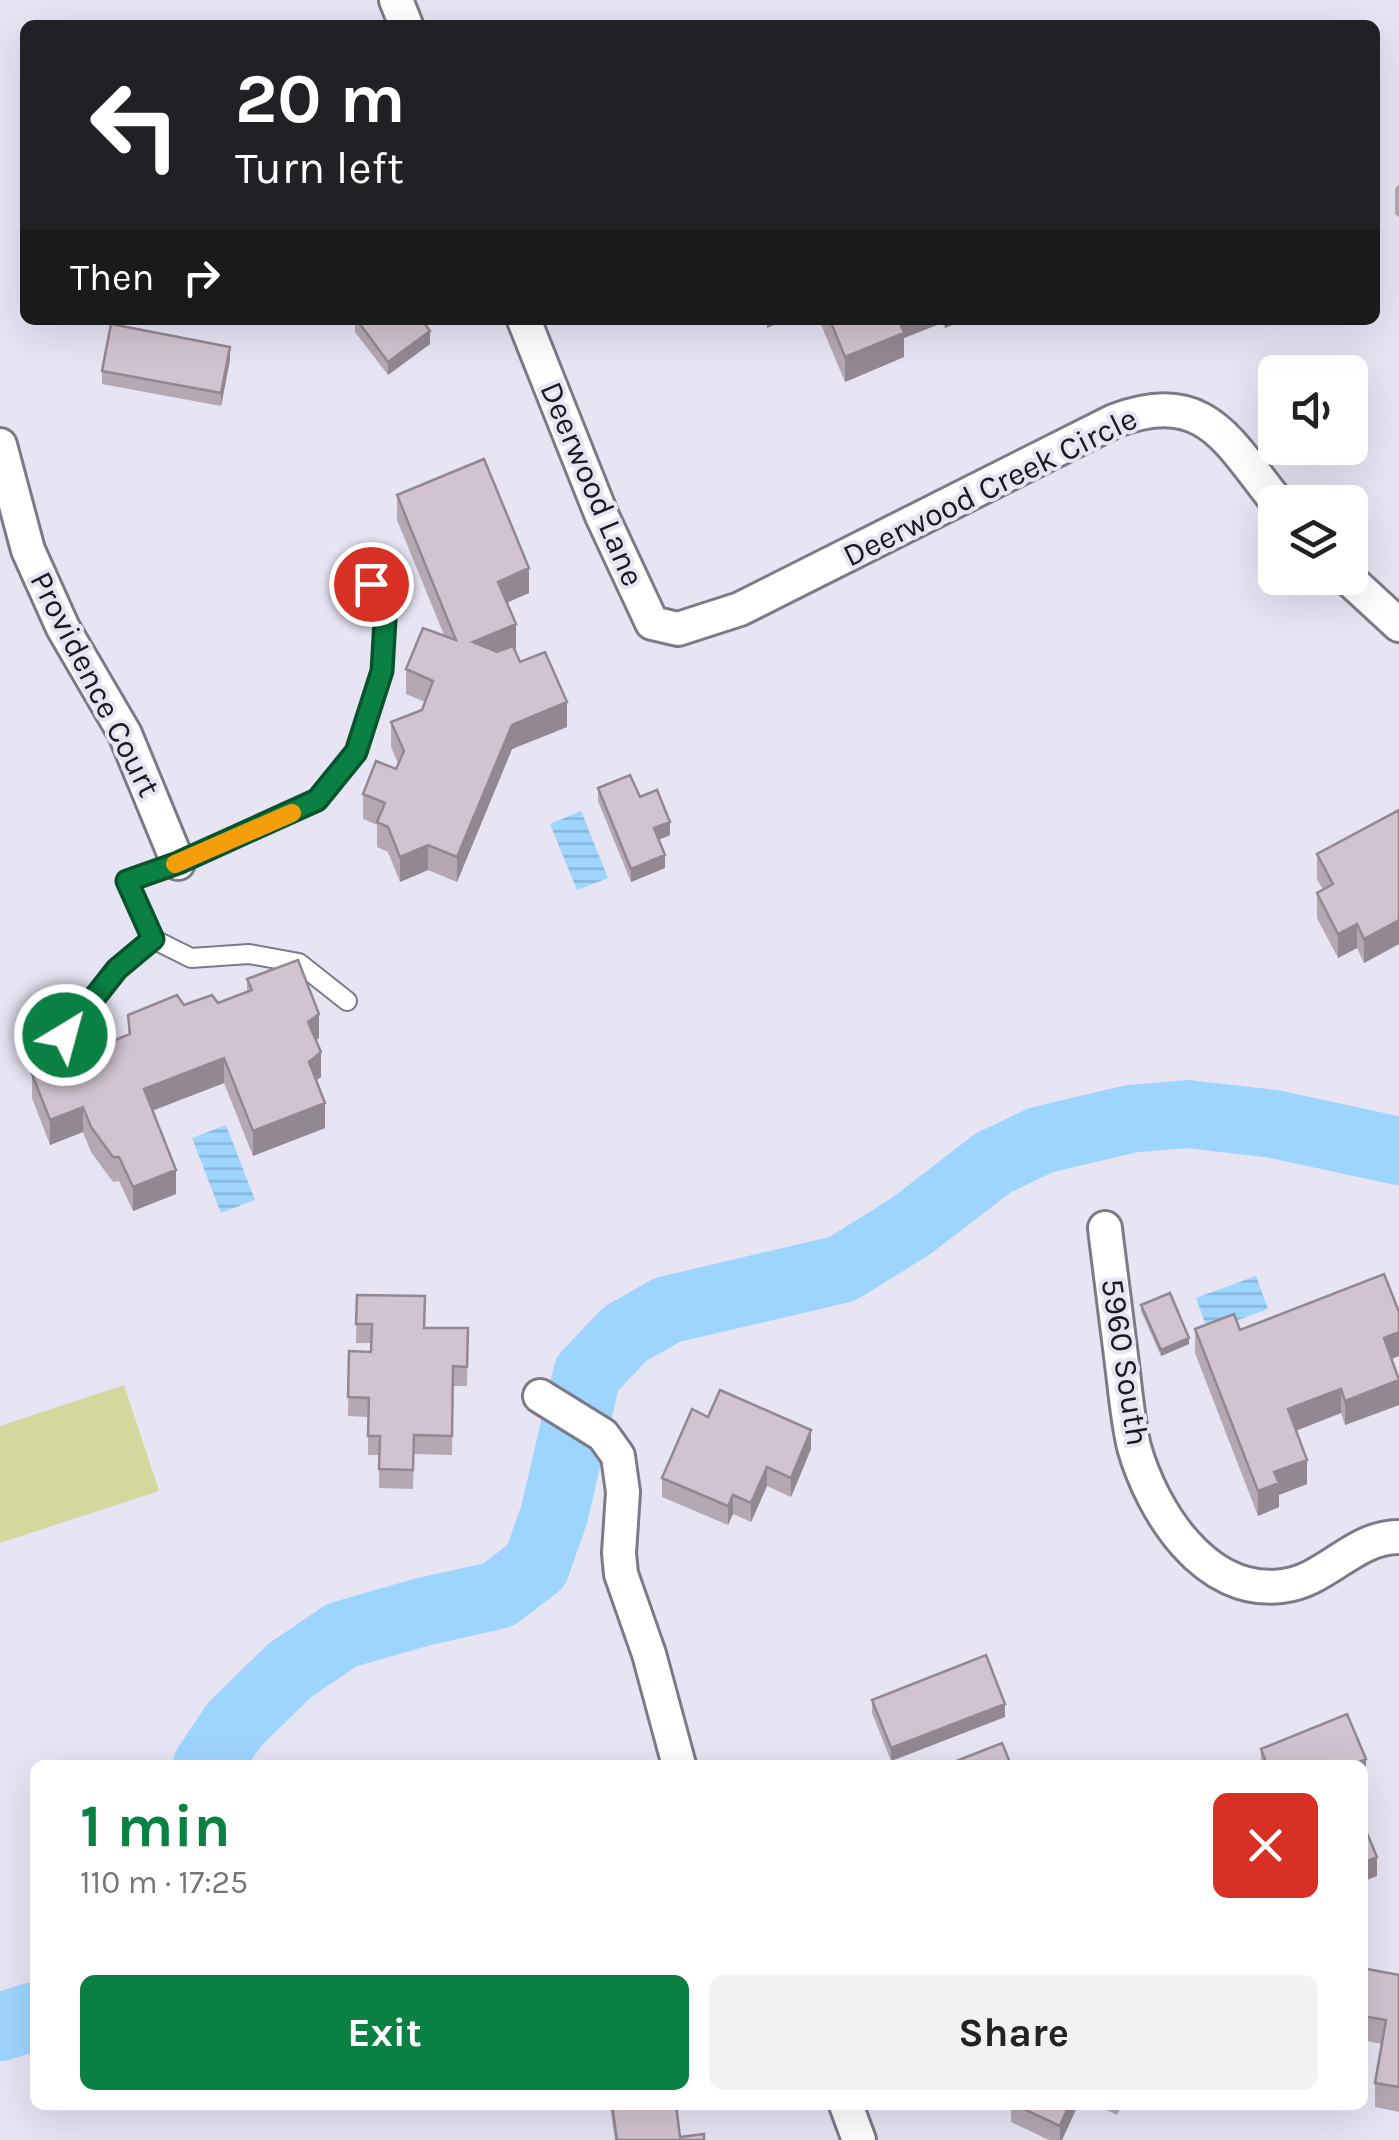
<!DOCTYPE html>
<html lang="en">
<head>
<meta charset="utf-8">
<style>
  :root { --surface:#fff; --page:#f2f2f2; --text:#222; --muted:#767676; --accent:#0b8043 }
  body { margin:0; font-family:Karla,sans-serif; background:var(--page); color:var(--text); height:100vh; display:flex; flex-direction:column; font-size:38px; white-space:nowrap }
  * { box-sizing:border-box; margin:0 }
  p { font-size:32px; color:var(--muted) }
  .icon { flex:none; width:55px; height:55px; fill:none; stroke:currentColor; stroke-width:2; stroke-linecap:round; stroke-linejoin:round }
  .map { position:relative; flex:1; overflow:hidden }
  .details { position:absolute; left:30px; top:1760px; width:1338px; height:350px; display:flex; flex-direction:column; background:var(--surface); border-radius:15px; box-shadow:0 10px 40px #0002 }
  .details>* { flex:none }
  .banner { position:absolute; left:20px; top:20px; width:1360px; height:305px; border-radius:15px; box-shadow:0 10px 40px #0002; background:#202124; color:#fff; overflow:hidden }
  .tools { position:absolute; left:1258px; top:355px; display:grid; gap:20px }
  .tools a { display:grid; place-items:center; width:110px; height:110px; border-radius:15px; background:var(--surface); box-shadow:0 10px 40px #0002; font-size:50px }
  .pin { position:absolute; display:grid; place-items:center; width:85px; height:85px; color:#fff; margin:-42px; border:5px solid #fff; border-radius:50%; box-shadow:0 2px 10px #0007 }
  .me { position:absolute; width:110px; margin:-55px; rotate:37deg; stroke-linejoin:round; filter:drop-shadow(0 0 8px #0008) }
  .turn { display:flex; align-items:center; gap:35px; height:210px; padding:0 50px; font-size:45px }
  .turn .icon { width:130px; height:130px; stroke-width:2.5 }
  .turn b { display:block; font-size:70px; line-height:85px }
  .then { display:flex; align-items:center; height:95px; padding:0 50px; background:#0003; gap:20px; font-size:38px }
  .round { display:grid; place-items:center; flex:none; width:105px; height:105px; border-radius:15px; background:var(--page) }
  .headline { display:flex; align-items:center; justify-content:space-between; height:170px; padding:0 50px }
  h1 { font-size:60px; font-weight:700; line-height:75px; color:var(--accent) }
  .button { display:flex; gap:20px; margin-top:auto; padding:20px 50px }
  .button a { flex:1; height:115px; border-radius:15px; background:var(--accent); color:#fff; font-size:40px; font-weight:700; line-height:115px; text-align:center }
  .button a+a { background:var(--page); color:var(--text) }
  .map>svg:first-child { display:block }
</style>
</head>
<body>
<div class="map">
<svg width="1399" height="2140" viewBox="0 0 1399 2140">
  <defs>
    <pattern id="water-rules" width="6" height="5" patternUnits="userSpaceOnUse" patternTransform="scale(2.5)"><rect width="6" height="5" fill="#9ed5fe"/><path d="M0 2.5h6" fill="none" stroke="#88b6d9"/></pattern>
  </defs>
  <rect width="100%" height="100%" fill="#e7e4f4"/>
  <path fill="#d4d79e" d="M124,1385L159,1491L0,1543V1426Z"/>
  <path fill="url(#water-rules)" d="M581,811L608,878L577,890L550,824Z
    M226,1125L255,1200L221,1213L192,1138Z
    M1256,1276L1268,1309L1208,1331L1196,1298Z"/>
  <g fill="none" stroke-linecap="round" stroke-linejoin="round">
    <path stroke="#9ed5fe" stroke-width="68" d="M207,1765L234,1725L289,1671L342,1635L422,1612L498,1595L536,1566L554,1515L587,1374L625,1334L667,1310L842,1269L911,1226L993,1163L1041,1140L1130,1119L1187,1114L1274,1124L1399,1151
      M0,2027L35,2016"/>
    <defs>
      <path id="lane" d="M153,939L191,958L249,954L299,963L347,1001
        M49,1058L117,969L153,939L127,881L178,863L317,800L355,752L382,671L385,620L371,585"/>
      <path id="street" d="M396,0L406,25
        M524,320L602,516L652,623L678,629L740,609L1114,421C1205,387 1227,440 1277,502
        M0,445L28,550L63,628L125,734L178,863
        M1348,578L1399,625
        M1105,1228C1110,1271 1116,1314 1121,1356C1125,1386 1127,1417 1134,1447C1152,1511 1205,1596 1282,1586C1327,1581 1353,1537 1399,1537
        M540,1396L603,1435L618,1456L623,1492L619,1553L621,1574L649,1654L679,1765
        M846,2105L859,2140"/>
    </defs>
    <use href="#lane" stroke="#7d7a88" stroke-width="22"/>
    <use href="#street" stroke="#7d7a88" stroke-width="38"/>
    <use href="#lane" stroke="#fff" stroke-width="18"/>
    <use href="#street" stroke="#fff" stroke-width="32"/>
  </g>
  <path fill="#b4a8b2" d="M1399,184V217L1395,214V189Z
    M355,320H422L430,344L388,375L355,332Z
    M819,320H965L945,328L942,323L904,338V357L845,382Z
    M230,360L221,406L102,384V371Z
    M397,495L529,593L507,603L515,649L520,662L567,727L512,749L457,882L428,870L400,882L388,852L377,847V825L363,819V794L396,769L398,763L391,747V722L422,710L425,702L406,694V669L444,635L397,520Z
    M598,788L640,797L670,835L658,840L665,868L631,882L598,801Z
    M1399,810V944L1364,963L1357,948L1338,958L1317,918V893L1323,890L1317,879V854Z
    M247,979L319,1038L316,1040L321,1077L316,1080L325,1128L253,1156L224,1083L153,1110L176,1194L133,1211L119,1181L113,1182L91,1152L83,1132L50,1145L32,1098V1074L128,1035V1015L184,1005L218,1003L247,992Z
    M357,1295L425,1328H468L467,1386H453L452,1455L414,1454L413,1489L379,1488V1455H368V1417L348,1416L349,1351L371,1352L372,1343H356Z
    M1141,1305L1189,1344L1161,1356L1141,1311Z
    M1399,1312V1356L1392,1359L1399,1377V1405L1345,1425L1341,1413L1296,1430L1307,1484L1279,1495V1507L1258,1516L1195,1353V1329L1240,1330Z
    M708,1417L811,1449L791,1497L767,1486L751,1522L733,1514L728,1525L662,1497V1478Z
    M872,1700L1005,1717L891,1761L872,1713Z
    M1347,1714L1366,1759V1779L1362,1780V1765H1261V1749Z
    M1362,1968L1399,1975V2112L1375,2107V2083L1382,2044L1362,2040Z
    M610,2105H676L680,2137L704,2140H615Z
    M1011,2105H1078L1062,2140H1049L1011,2122Z
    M1096,2105H1122L1117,2115Z"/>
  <path fill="#928891" d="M767,320H786L767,328Z
    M897,320H942V323L904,338V357L845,382V357Z
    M945,320H965L945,328Z
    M430,331V344L388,375V362Z
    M230,347V360L221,406V393Z
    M529,568V593L498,606V582Z
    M516,624V649L473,667V642Z
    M567,702V727L512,749L457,882V857L512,725Z
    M670,822V835L654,842V828Z
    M428,845V870L400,882V857Z
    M665,855V868L631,882V869Z
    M1399,920V944L1364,963V939Z
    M1357,924V948L1338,958V934Z
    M319,1014V1038L308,1046V1022Z
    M321,1052V1077L309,1086V1062Z
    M224,1058V1083L144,1114V1089Z
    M325,1103V1128L253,1156V1131Z
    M83,1107V1132L50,1145V1120Z
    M176,1170V1194L133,1211V1187Z
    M1399,1332V1356L1384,1362V1338Z
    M1189,1338V1344L1161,1356V1350Z
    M1399,1380V1405L1345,1425V1401Z
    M1341,1389V1413L1288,1434V1409Z
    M811,1430V1449L791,1497V1478Z
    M1307,1460V1484L1279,1495V1507L1258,1516V1491L1274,1472Z
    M767,1467V1486L751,1522V1503Z
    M733,1495V1514L728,1525V1506Z
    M1005,1704V1717L891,1761V1748Z
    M1366,1759V1779L1362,1780V1765H1352Z
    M1377,1857V1876L1362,1882V1863Z
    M1069,2105H1078L1062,2140H1060V2126Z"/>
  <path fill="#d1c3cf" stroke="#928891" stroke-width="2.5" d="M357,320H422L430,331L388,362Z
    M830,320H899L904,333L845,357Z
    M111,324L230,347L221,393L102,371Z
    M484,459L529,568L498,582L516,624L473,642L497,652L513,646L520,662L545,652L567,702L512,725L457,857L428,845L400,857L388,827L377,822L385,803L363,794L376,761L396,769L404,751L391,722L422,710L433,681L406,669L423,628L456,640L397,495Z
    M630,775L640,797L657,790L670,822L654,828L665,855L631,869L598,788Z
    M1399,810V920L1364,939L1357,924L1338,934L1317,893L1333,884L1317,854Z
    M298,960L319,1014L308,1022L321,1052L309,1062L325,1103L253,1131L224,1058L144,1089L176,1170L133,1187L119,1157H113L91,1127L83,1107L50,1120L32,1074L130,1034L128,1015L177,995L184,1005L212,995L218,1003L252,990L247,979Z
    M1384,1274L1399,1312V1332L1384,1338L1399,1380L1345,1401L1341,1389L1288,1409L1307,1460L1274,1472L1279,1483L1258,1491L1195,1329L1234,1314L1240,1330Z
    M1170,1293L1189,1338L1161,1350L1141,1305Z
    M357,1295L425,1296L424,1328H468L467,1367L453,1366L452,1436L414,1435L413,1470L379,1469L380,1436H368L369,1398L348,1397L349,1351L371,1352L372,1324H356Z
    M720,1390L811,1430L791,1478L767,1467L751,1503L733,1495L728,1506L662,1478L692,1409L708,1417Z
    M986,1655L1005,1704L891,1748L872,1700Z
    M1347,1714L1366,1759L1352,1765H1267L1261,1749Z
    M1002,1743L1011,1765H946Z
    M1362,1821L1377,1857L1362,1863Z
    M1362,1968L1399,1975V2087L1375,2083L1386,2020L1362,2016Z
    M612,2105H676L680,2137L704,2134V2140H617Z
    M1015,2105H1069L1060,2126Z"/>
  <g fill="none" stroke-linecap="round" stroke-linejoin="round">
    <defs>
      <path id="route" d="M65,1035L117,969L153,939L127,881L178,863L317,800L356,752L382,671L385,620L371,584"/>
    </defs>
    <use href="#route" stroke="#07532c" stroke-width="25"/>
    <use href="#route" stroke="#0b8043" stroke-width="18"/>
    <path stroke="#f59e0b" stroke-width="18" d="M175,864L292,813"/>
  </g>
  <g text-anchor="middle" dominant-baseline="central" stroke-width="8" stroke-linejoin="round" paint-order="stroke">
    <g font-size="32" fill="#1a191e" stroke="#e7e4f4">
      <text transform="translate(592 484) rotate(67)">Deerwood Lane</text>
      <text transform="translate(990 487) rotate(-26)">Deerwood Creek Circle</text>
      <text transform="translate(95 684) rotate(63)">Providence Court</text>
      <text transform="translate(1125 1362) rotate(81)">5960 South</text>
    </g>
  </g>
</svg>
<div class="tools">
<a><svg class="icon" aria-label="sound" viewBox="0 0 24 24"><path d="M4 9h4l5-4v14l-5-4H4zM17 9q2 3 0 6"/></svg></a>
<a><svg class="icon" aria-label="layers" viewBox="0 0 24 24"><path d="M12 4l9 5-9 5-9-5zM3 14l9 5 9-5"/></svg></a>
</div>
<div class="pin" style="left:371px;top:584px;background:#d93025"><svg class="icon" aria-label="arrive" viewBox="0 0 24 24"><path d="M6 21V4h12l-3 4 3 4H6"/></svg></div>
<svg class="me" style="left:65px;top:1035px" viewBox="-20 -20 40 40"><circle r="17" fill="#0b8043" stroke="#fff" stroke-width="3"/><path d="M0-11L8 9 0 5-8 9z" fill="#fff"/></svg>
<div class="banner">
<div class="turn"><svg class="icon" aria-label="left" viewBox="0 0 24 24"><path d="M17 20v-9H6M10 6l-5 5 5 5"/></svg><div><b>20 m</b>Turn left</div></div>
<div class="then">Then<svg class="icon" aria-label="right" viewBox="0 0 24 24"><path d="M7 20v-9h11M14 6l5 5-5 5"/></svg></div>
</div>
<section class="details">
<div class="headline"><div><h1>1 min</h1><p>110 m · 17:25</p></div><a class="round" style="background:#d93025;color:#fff"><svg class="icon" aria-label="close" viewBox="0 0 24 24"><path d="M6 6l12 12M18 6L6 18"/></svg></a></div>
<div class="button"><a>Exit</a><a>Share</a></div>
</section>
</div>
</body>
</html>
